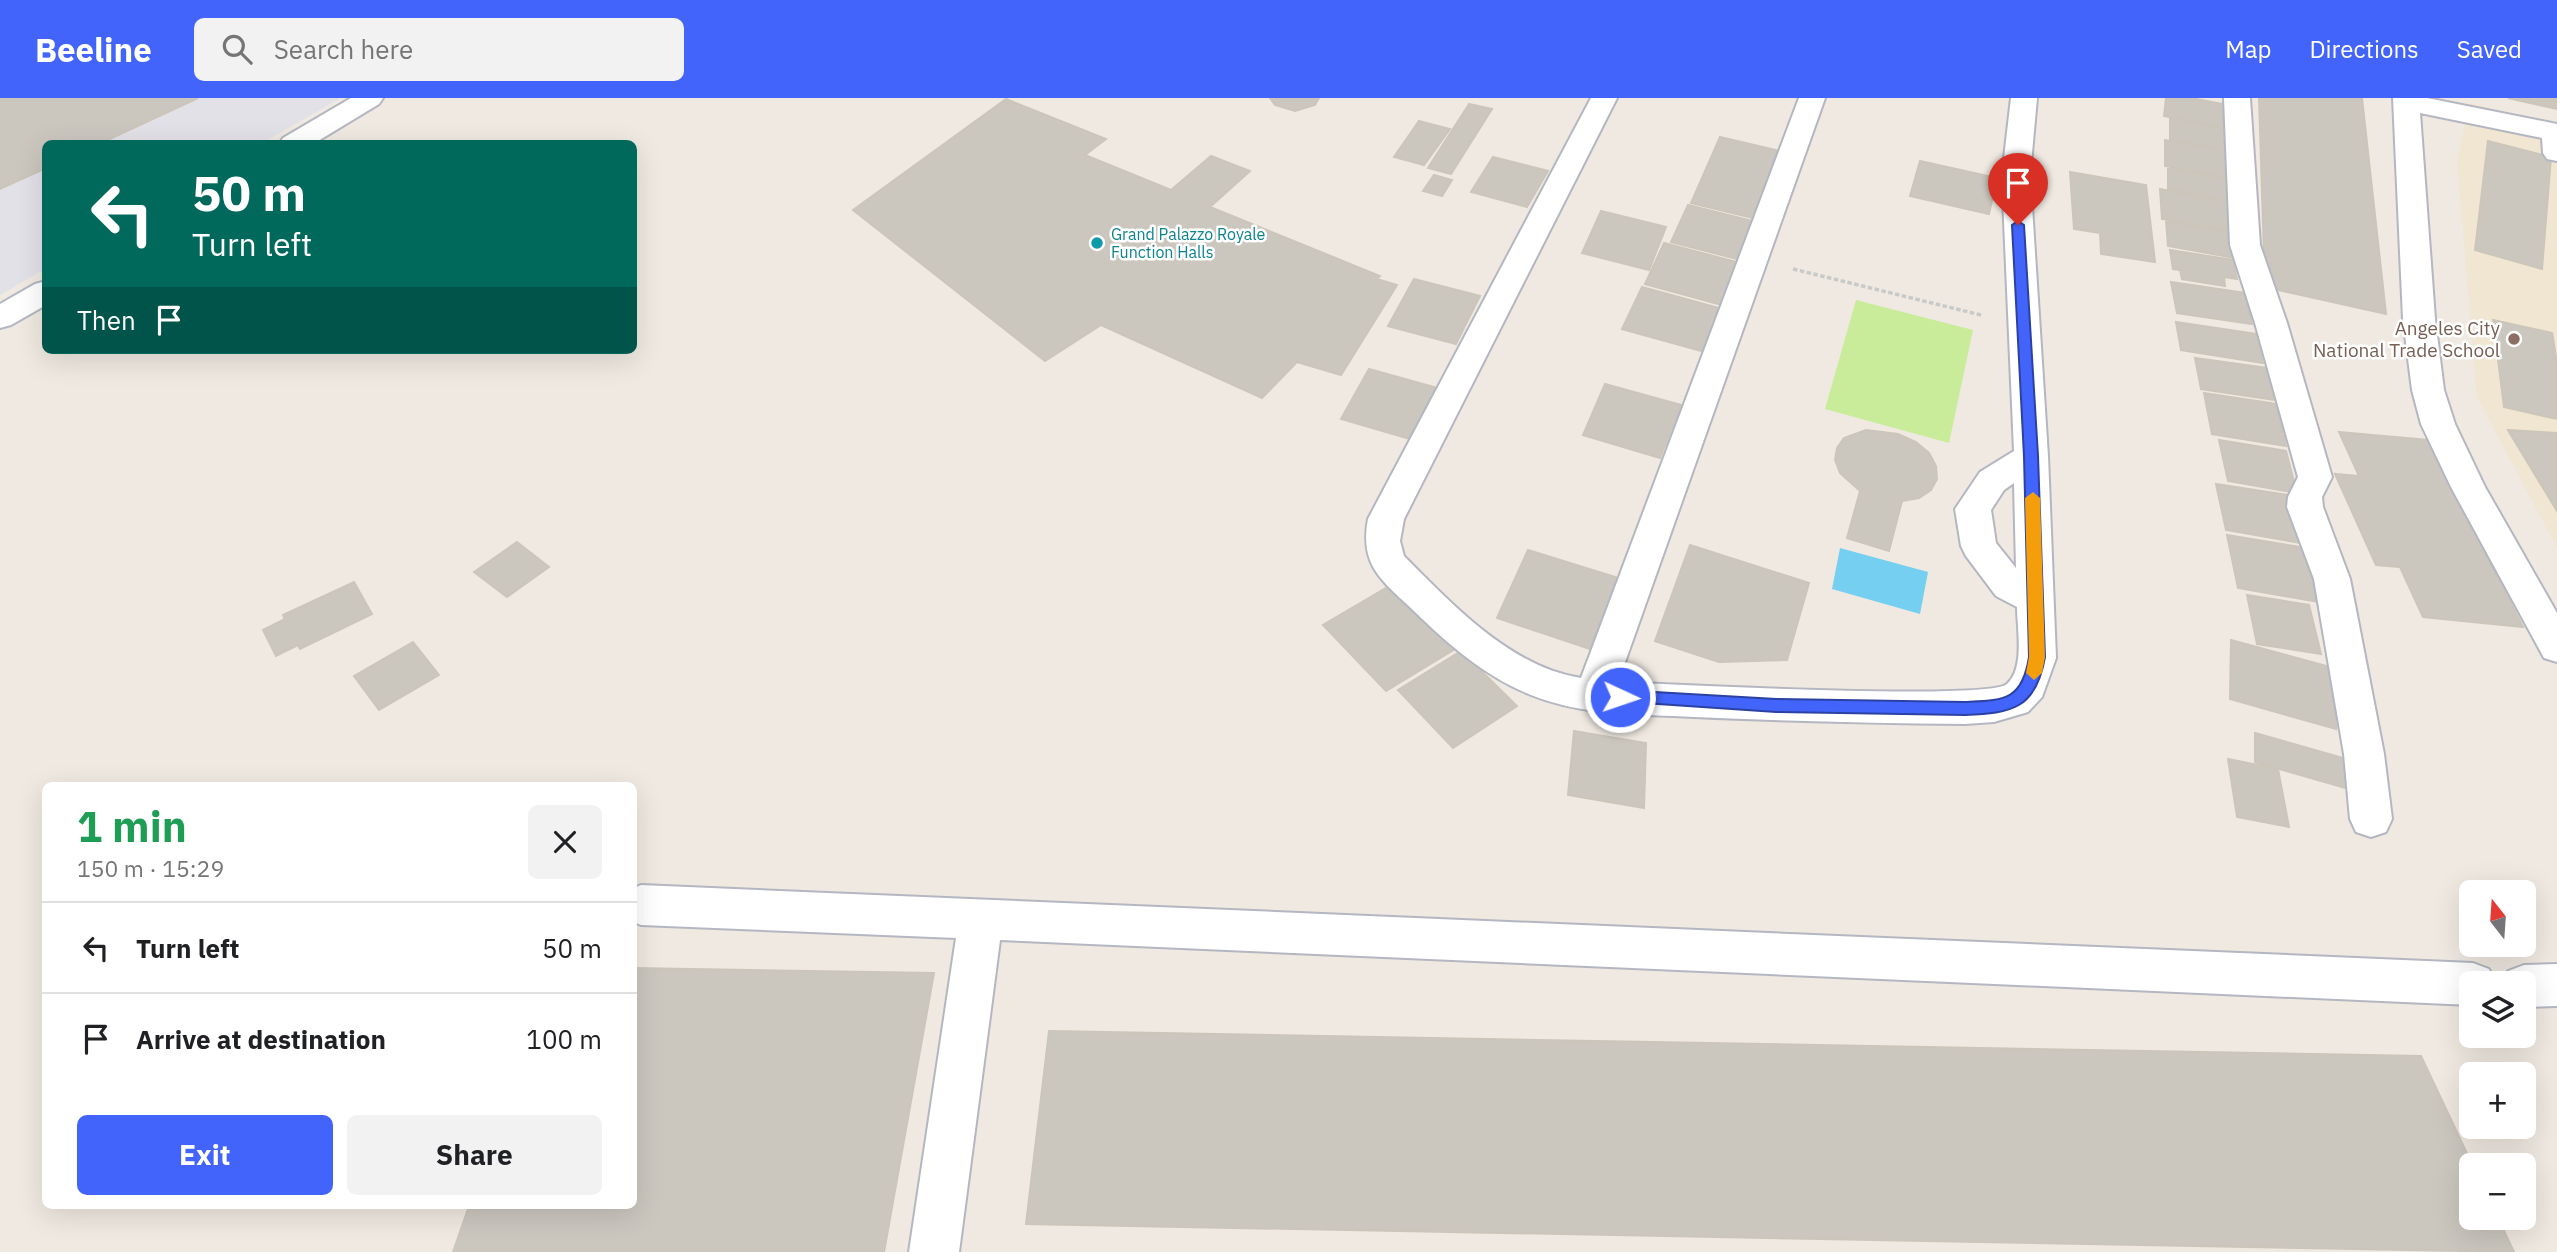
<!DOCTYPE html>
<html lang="en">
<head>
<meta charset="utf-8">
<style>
  :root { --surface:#fff; --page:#f2f2f2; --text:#202124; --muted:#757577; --line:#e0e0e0; --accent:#4264fb }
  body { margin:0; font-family:"IBM Plex Sans",sans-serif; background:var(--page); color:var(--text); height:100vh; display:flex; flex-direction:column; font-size:26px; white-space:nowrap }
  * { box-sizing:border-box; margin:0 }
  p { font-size:23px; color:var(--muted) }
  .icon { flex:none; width:38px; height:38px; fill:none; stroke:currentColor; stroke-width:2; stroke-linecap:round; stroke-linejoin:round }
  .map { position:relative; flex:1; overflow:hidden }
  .side { position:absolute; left:42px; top:684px; width:595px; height:427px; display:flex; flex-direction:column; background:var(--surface); border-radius:10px; box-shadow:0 7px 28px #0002 }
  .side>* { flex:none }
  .hud { position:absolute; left:42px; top:42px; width:595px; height:214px; border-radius:10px; box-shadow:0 7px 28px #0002; background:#00695c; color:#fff; overflow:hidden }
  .needle { width:46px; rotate:343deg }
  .fabs { position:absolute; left:2459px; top:782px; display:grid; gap:14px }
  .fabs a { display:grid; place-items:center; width:77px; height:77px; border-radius:10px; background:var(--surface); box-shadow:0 7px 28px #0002; font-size:35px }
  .pin { position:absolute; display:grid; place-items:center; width:60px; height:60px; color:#fff; margin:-72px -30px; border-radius:50% 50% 50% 0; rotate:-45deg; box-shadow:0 0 7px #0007 }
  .pin .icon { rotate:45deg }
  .me { position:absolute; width:77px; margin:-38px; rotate:93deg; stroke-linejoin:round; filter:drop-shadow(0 0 5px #0008) }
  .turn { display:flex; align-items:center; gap:24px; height:147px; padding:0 35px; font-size:32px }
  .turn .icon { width:91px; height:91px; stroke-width:2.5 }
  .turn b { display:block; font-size:49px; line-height:60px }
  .then { display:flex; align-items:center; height:66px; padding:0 35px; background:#0003; gap:14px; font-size:26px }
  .round { display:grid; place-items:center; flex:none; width:74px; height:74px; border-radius:10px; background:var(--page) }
  .head { display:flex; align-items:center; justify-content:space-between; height:119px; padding:0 35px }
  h1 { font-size:42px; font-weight:800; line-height:52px; color:#1e9e55 }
  .button { display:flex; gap:14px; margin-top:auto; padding:14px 35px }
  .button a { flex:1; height:80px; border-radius:10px; background:var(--accent); color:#fff; font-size:28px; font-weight:800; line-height:80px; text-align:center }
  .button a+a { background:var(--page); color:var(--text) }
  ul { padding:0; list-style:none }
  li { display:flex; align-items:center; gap:21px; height:91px; padding:0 35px; border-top:2px solid var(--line) }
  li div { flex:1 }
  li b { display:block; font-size:26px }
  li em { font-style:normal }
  header { display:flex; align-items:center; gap:42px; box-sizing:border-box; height:98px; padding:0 35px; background:var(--accent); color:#fff }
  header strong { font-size:33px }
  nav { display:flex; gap:38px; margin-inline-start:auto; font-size:24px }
  .search { width:490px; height:63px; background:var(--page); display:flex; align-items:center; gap:18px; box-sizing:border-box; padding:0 24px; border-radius:10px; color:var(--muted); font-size:26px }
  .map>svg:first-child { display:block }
</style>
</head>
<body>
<header>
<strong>Beeline</strong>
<div class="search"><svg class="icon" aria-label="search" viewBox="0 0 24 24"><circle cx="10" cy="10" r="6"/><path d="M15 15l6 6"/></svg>Search here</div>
<nav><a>Map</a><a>Directions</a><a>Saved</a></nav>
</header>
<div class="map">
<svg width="2557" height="1154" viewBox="0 0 2557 1154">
  <rect width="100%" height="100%" fill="#efe9e1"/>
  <path fill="#e3e1e8" d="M0,0H341L262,45L46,46L45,171L0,197Z"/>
  <path fill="#f0e6d1" d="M2470,5L2557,27V450L2477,299L2457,64Z"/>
  <path fill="#c9ec9a" d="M1856,202L1973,232L1949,345L1825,311Z"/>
  <path fill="#75cff0" d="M1840,450L1928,474L1920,516L1832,491Z"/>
  <path fill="#cbc7bf" stroke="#cbc5ba" stroke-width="2" d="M0,0H198L99,46H46V70L0,91Z
    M1270,0H1319L1315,7L1295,13L1275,7Z
    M2166,0H2191L2228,7L2227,30L2164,18Z
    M2259,0H2362L2386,216L2265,189Z
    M2508,0H2557V11Z
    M1006,1L1106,41L1085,57L1171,92L1211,58L1250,73L1210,109L1380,178L1377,181L1397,187L1341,277L1297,264L1262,300L1101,227L1045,263L853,112Z
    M1469,6L1492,11L1451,76L1428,70Z
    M2170,20L2224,30V52L2170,42Z
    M1419,23L1450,31L1424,67L1394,59Z
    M1720,39L1780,53L1753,120L1691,105Z
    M2165,42L2225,53L2226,80L2165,68Z
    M2488,43L2551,59L2542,171L2475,152Z
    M1493,59L1548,73L1527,109L1471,94Z
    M1920,63L1997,80L1989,116L1910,98Z
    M2168,70L2227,81L2228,103L2168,91Z
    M2070,74L2146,87L2155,164L2101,156L2100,135L2074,131Z
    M1434,77L1452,82L1442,98L1423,93Z
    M2160,91L2229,104L2233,133L2162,121Z
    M1688,107L1756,124L1741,162L1671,144Z
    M1601,113L1666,129L1649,172L1582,155Z
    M2166,123L2231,134L2235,160L2168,148Z
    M1664,145L1740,165L1722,207L1645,186Z
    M2170,152L2233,162L2237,181L2224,179L2225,188L2182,181L2180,172L2173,171Z
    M1414,181L1480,198L1456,246L1388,228Z
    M2171,184L2245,195L2252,226L2177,215Z
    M1642,189L1722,211L1705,254L1622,231Z
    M2493,222L2552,235L2557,265V321L2504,309Z
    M2176,224L2256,236L2263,265L2181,252Z
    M2195,260L2267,270L2275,302L2201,291Z
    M1369,271L1437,290L1410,341L1341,321Z
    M1605,286L1681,307L1660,360L1583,337Z
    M2204,295L2276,306L2286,348L2212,336Z
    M1866,332L1898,336L1916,344L1929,355L1936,368L1937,381L1931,392L1919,400L1902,403L1889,453L1847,440L1860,393L1840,375L1835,362L1837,350L1844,340Z
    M2508,332L2557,335V413Z
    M2339,334L2428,342L2523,529L2423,519L2400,469L2376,467L2335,376L2359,378Z
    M2219,342L2286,353L2297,395L2228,383Z
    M2216,386L2295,398L2307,446L2226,432Z
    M2227,437L2306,450L2319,504L2238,490Z
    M517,444L549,469L507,499L474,474Z
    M1690,447L1809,485L1787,562L1719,564L1655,543Z
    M1528,452L1618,480L1590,551L1497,520Z
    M354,484L372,516L300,551L298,547L276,558L263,532L285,521L283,517Z
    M1391,487L1455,551L1386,593L1323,527Z
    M2247,497L2309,507L2321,556L2257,546Z
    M2231,542L2334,570L2336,631L2230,601Z
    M413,544L439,577L379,612L354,578Z
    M1461,553L1517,608L1453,650L1398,592Z
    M1574,633L1646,645L1644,710L1568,697Z
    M2255,635L2357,664L2359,694L2255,664Z
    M2228,661L2278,671L2289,729L2237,719Z
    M634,870L934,875L884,1154H453L469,1108H634Z
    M1049,933L2421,958L2473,1068L2471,1120H2498L2514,1154L1026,1126Z"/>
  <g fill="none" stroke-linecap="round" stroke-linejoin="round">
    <defs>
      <path id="minor" d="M351,0H383L379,6L313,46H279L283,40Z
        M1591,0H1617L1404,421L1400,443L1404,458C1452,506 1510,569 1581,580L1799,0H1825L1618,584C1666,586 1988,603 2007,586C2025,570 2017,531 2017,509L1996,498L1966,458L1961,448L1955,411L1980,374L2014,353L2002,77L2011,0H2037L2030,77L2048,358L2056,560L2042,599L2028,614L1994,624L1965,626C1875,625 1784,623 1694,619C1638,616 1583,618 1531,597C1486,579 1449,547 1415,514C1383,483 1359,469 1368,421ZM2014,385L2016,470L1996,445L1991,412L2004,392Z
        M2224,0H2250L2260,147L2287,225L2332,379L2322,399L2323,409L2350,481L2384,656L2392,721L2386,734L2371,739L2356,734L2350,721L2344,656L2314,481L2287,409L2288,399L2298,379L2255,225L2230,147Z
        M2393,0H2427L2557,26V63L2547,61L2543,55L2542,40L2420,15L2435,221L2444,292L2455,326L2485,389L2557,515V564L2544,560L2451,389L2421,326L2412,292L2403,221Z
        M46,183V207L11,227L0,230V206L35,186Z
        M641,787L2473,865L2489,871L2495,886H2471V907L1000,842L959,1154H909L956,840L641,827L634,824V790Z
        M2557,866V908L2524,909V886H2503L2508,873L2524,867Z"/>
    </defs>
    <use href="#minor" stroke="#b4b7c1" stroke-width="4"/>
    <path stroke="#c9c9c9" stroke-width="3.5" stroke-dasharray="4.5 2.5" stroke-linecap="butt" d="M1793,171L1981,217"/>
    <use href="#minor" fill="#fff" fill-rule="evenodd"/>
  </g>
  <path fill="#4264fb" stroke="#2b41a3" stroke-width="2" d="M2018,123L2024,127L2038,358L2045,559C2036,611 2012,615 1965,617L1776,614L1614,603L1612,599L1614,594L1620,592L1776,601L1965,604C2004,602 2022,603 2029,559L2024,358L2012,127Z"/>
  <path fill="#f59e0b" d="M2033,394L2040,400L2045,559L2042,575L2034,582L2026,575L2029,559L2025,400Z"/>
  <circle fill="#0f9aa8" stroke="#fff" stroke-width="2.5" cx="1097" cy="145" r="7"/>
  <circle fill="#8d6e63" stroke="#fff" stroke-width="2.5" cx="2514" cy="241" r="7"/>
  <g text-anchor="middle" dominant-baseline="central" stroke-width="5" stroke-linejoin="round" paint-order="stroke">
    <g font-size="16" fill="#0d838f" stroke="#fff" text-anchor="start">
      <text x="1111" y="136">Grand Palazzo Royale<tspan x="1111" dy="18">Function Halls</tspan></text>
    </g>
    <g font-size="19" fill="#785e54" stroke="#fff" text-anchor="end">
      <text x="2500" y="230">Angeles City<tspan x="2500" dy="22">National Trade School</tspan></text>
    </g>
  </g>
</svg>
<div class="fabs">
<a><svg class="needle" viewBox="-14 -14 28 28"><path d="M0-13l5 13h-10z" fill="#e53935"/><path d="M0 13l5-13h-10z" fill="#757577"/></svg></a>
<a><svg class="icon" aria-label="layers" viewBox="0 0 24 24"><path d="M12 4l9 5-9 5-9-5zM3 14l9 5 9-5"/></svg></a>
<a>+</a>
<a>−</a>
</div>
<div class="pin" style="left:2018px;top:127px;background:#d93025"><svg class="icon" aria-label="arrive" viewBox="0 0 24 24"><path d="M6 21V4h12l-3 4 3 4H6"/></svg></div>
<svg class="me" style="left:1620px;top:599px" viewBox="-20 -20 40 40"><circle r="17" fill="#4264fb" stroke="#fff" stroke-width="3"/><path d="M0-11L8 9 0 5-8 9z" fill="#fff"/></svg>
<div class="hud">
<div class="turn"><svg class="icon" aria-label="left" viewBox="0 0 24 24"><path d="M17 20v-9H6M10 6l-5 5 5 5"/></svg><div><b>50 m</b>Turn left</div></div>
<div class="then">Then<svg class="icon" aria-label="arrive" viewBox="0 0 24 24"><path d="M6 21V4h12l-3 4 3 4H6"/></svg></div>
</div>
<section class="side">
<div class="head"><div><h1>1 min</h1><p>150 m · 15:29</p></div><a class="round"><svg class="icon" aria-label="close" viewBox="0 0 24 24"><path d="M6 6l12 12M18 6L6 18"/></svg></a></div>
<ul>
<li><svg class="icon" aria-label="left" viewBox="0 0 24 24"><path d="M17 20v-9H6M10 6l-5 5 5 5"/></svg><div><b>Turn left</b></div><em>50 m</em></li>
<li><svg class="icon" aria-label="arrive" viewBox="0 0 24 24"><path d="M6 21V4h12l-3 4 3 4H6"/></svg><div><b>Arrive at destination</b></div><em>100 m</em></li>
</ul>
<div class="button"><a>Exit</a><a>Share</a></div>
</section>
</div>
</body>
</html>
